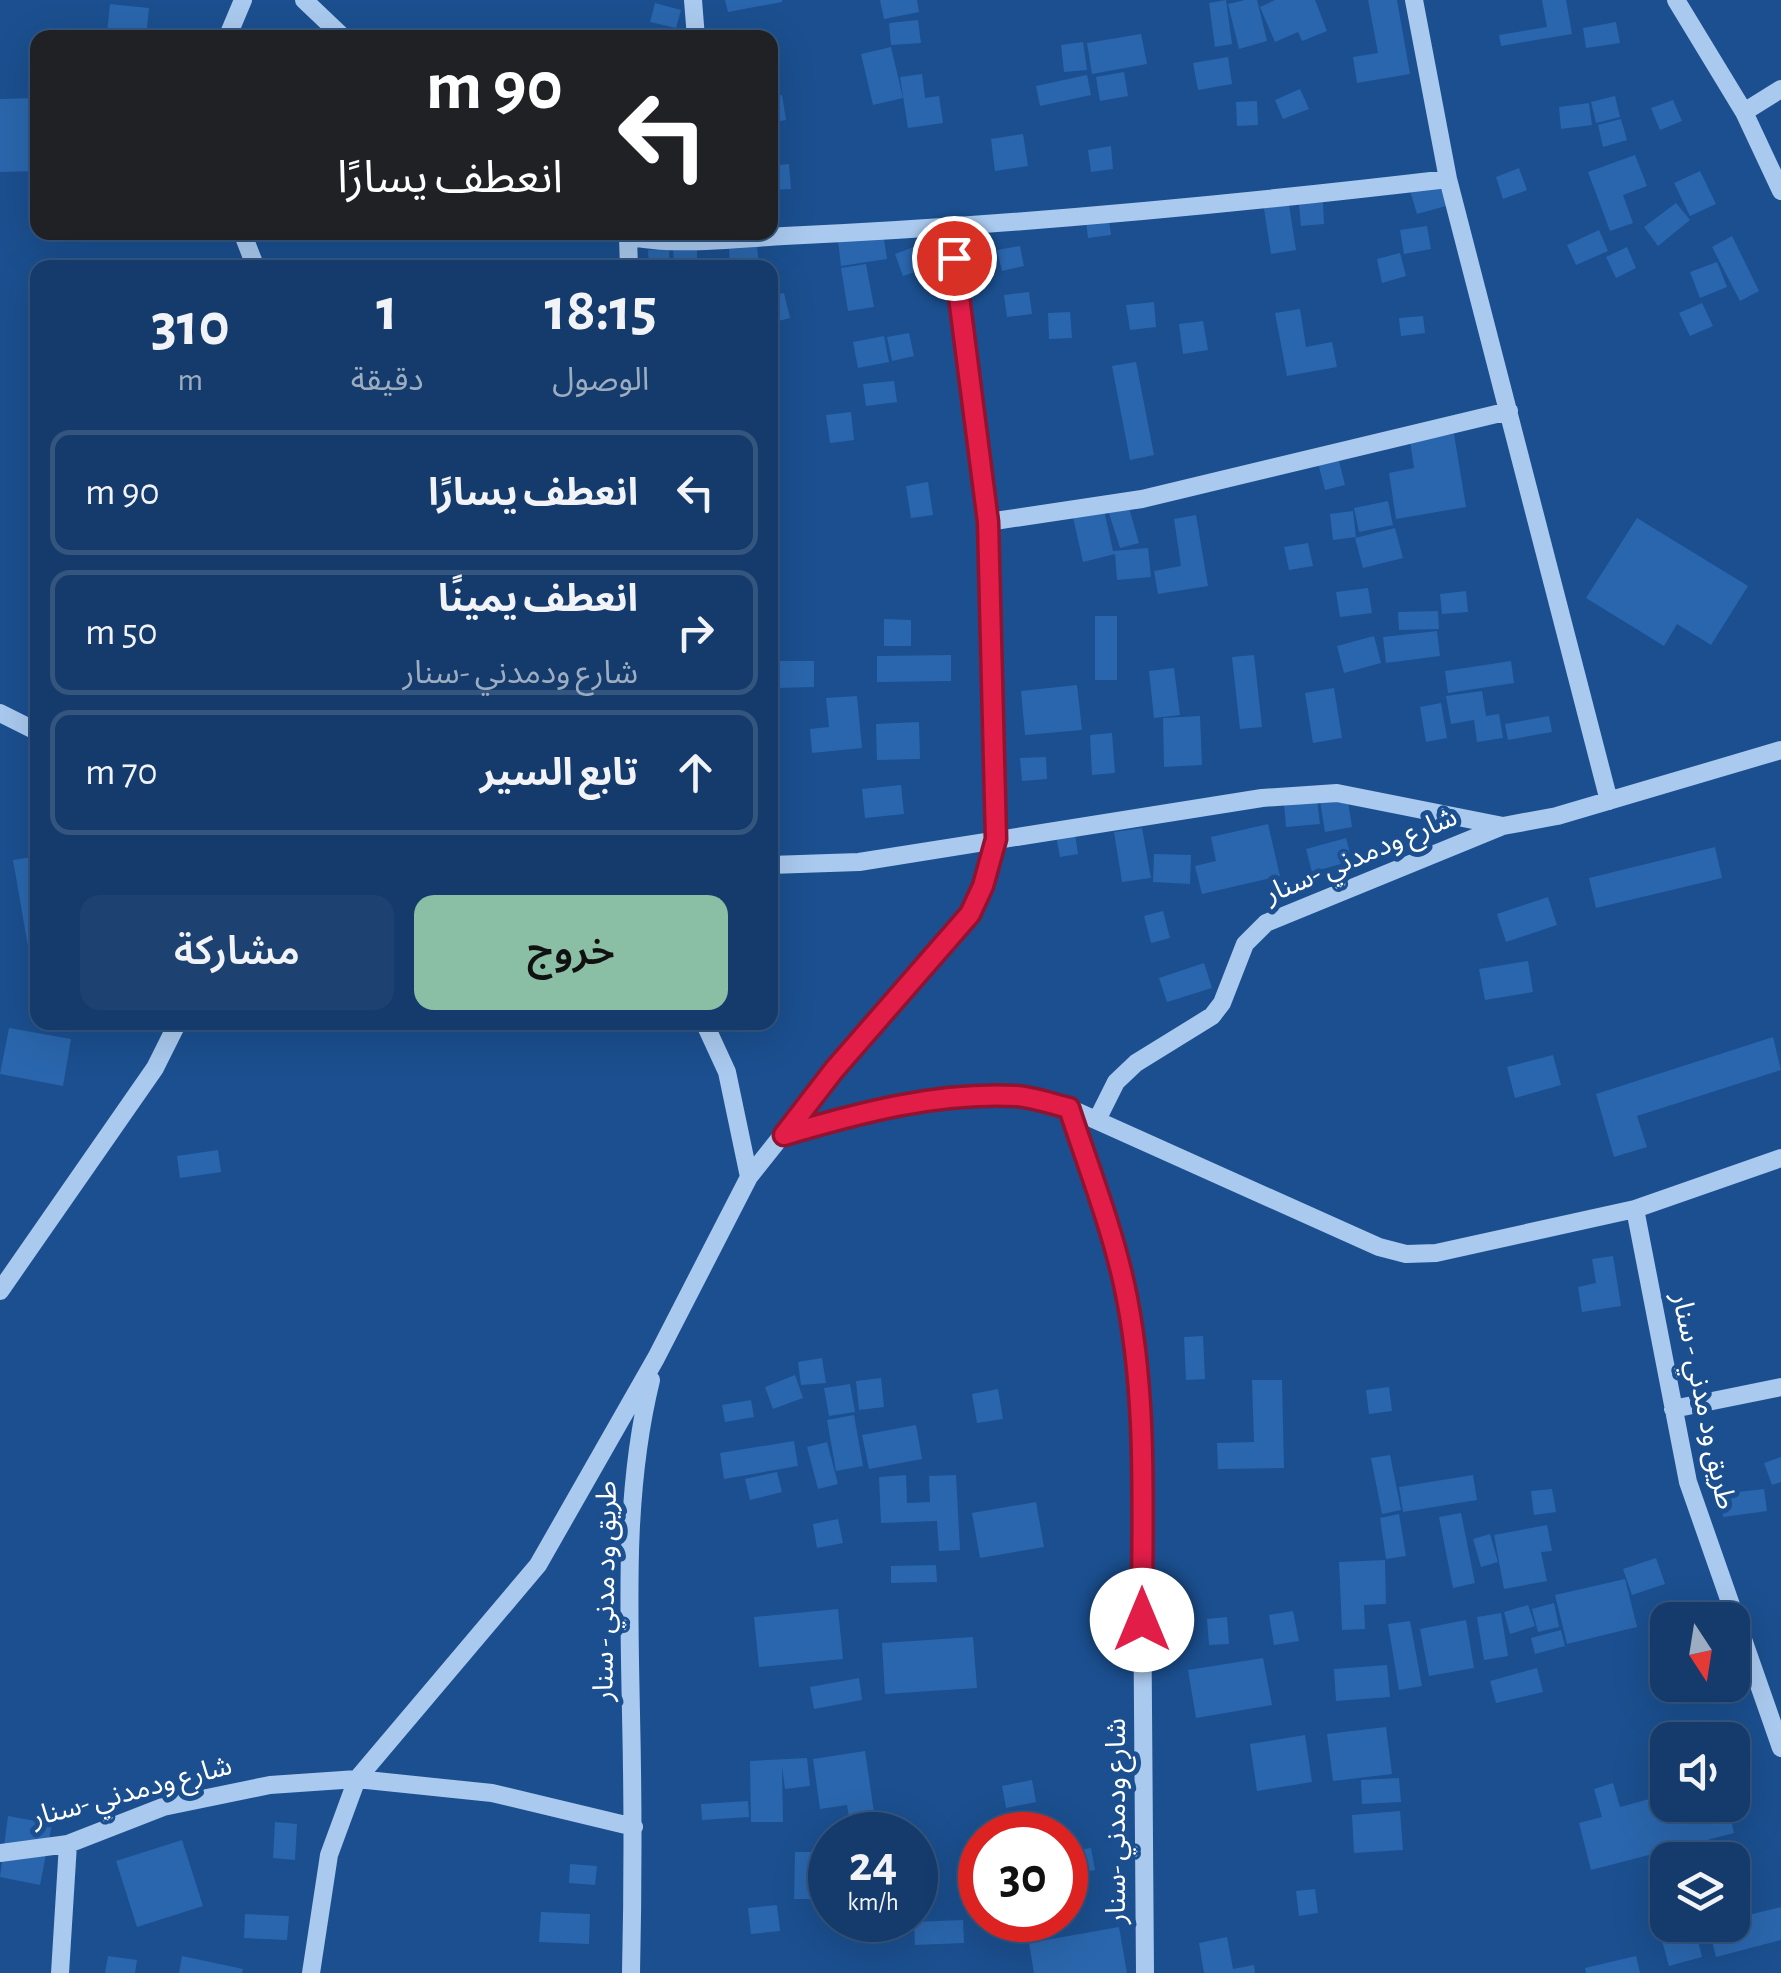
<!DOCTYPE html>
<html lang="ar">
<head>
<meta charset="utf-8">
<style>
  :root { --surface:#143b6b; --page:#1d4271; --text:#f1f3f6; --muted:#9dadc1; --line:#33557e; --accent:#8abfa5 }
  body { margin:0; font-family:"Alegreya Sans","Noto Sans Arabic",sans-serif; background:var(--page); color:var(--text); direction:rtl; height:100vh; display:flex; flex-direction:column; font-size:38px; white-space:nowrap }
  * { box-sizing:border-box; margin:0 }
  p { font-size:32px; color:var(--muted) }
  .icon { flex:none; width:55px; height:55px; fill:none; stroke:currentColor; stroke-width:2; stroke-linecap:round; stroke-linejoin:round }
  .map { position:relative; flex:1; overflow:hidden; direction:ltr }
  .side { position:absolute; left:30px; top:260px; width:748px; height:770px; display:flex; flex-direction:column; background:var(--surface); border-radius:20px; box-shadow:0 10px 40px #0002,0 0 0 2px var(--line); direction:rtl }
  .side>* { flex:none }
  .banner { position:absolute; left:30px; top:30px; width:748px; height:210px; border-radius:20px; box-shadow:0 10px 40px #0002,0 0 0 2px var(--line); direction:rtl; background:#202124; color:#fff; overflow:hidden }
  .needle { width:65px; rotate:168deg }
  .tools { position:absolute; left:1650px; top:1602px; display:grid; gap:20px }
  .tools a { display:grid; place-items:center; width:100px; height:100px; border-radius:20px; background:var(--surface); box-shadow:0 10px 40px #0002,0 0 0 2px var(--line); font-size:50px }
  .speed { position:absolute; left:808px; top:1812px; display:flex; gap:20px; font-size:50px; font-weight:700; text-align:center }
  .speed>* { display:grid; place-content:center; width:130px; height:130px; border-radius:50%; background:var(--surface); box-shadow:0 10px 40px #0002,0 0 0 2px var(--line); line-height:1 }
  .speed small { font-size:25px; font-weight:400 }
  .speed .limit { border:15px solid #d22; background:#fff; color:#111 }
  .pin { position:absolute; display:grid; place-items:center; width:85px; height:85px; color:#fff; margin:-42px; border:5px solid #fff; border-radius:50%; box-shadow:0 2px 10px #0007 }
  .me { position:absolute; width:110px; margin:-55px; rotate:0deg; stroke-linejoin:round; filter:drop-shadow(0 0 8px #0008) }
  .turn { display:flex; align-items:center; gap:35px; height:210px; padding:0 50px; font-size:45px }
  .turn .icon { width:130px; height:130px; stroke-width:2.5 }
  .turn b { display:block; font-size:70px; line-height:85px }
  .eta { display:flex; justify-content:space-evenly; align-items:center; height:170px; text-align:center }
  .eta b { font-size:60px; font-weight:600; line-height:70px }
  .action { display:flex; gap:20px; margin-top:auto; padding:20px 50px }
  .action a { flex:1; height:115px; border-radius:20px; background:var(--accent); color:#111; font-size:40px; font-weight:600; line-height:115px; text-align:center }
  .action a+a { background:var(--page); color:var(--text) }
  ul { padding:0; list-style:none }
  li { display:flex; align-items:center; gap:30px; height:125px; margin:0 20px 15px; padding:0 30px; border:5px solid var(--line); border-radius:20px }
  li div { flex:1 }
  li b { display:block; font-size:38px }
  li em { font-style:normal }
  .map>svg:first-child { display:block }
</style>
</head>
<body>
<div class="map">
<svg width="1781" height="1973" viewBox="0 0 1781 1973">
  <rect width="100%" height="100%" fill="#1b4f8f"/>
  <path fill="#2a66ad" d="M725,0H782V2L728,12Z
    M880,0H917L919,12L884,19Z
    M1226,0L1232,44L1215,47L1209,3Z
    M1245,0H1257L1267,41L1239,49L1228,4Z
    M1275,0H1315L1327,31L1302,41L1298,32L1275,42L1260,7Z
    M1368,0H1397L1410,74L1357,83L1353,57L1378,53Z
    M1542,0H1566L1572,34L1501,46L1499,35L1547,27Z
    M655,3L681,10L676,28L650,22Z
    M110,4L149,8L146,38L107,34Z
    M918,20L921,43L891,45L889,23Z
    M1616,22L1620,43L1586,48L1583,28Z
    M1141,34L1147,64L1092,74L1087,43Z
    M1083,42L1087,70L1064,72L1061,45Z
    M891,47L903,98L873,105L861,54Z
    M1228,57L1232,84L1198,90L1193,63Z
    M1124,72L1128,96L1100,101L1096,77Z
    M922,74L925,98L939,96L943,123L908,128L900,77Z
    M1087,75L1091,95L1040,106L1036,86Z
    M1300,89L1309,109L1283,119L1275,100Z
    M782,95L786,120L770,123V97Z
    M1615,96L1620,117L1596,123L1591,102Z
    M38,98V171L0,172V99Z
    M1673,100L1682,121L1660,130L1651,108Z
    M1257,101L1258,125L1237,126L1236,102Z
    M1589,103L1592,125L1561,129L1559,107Z
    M1621,119L1627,140L1603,147L1598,125Z
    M1023,134L1028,166L995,171L991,139Z
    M1111,146L1113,169L1091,172L1088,150Z
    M1635,155L1647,186L1623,195L1633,223L1610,231L1588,172Z
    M789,164L791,189L770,190V166Z
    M1519,168L1527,190L1503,199L1496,177Z
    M1700,171L1716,204L1690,216L1674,183Z
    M1438,179L1446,206L1417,214L1409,187Z
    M1288,198L1296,250L1271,254L1263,202Z
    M1323,202L1324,224L1301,226L1299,204Z
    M1676,203L1690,220L1658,246L1644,227Z
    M1108,211L1111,235L1088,238L1085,213Z
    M1427,226L1431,249L1404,254L1400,230Z
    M1599,230L1608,251L1576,265L1567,245Z
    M883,233L887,259L841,266L838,240Z
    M1732,236L1759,291L1740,301L1712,247Z
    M919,245L927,268L903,276L895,254Z
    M697,246V268H674L673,247Z
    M757,246L759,268H730L729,248Z
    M1020,246L1024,266L1002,271L997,250Z
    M1627,247L1636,268L1616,278L1606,257Z
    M669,249L670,268H649L648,250Z
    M1400,253L1406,276L1382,283L1377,259Z
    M1717,262L1727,287L1700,298L1690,272Z
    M866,264L874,307L848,311L841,268Z
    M1029,292L1032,314L1007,317L1004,295Z
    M784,293L790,318L770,323V296Z
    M1154,302L1156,327L1130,330L1126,305Z
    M1702,303L1713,326L1690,336L1679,313Z
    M1300,309L1306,347L1332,342L1337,367L1287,376L1275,313Z
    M1070,312L1072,338L1049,339L1048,313Z
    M1423,316L1425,333L1401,336L1399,318Z
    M1203,321L1208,350L1183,354L1179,324Z
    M909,333L914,356L892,361L887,337Z
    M884,336L889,362L858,368L853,342Z
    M1136,362L1154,455L1130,460L1112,366Z
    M894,381L897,402L866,406L863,384Z
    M851,412L854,440L830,443L826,415Z
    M1454,434L1466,507L1396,519L1389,473L1414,468L1410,441Z
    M1338,457L1345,485L1325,490L1318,463Z
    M928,482L933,515L911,518L906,486Z
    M1127,501L1139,543L1120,548L1107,507Z
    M1388,501L1393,525L1359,532L1354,508Z
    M1104,510L1113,551L1148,548L1151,577L1117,580L1115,554L1083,562L1073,517Z
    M1353,511L1356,537L1333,540L1330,514Z
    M1196,515L1208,586L1158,594L1154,571L1181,566L1174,519Z
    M1637,518L1748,586L1711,645L1677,624L1664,646L1586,598Z
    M1395,528L1403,558L1363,568L1355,538Z
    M1308,543L1313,566L1289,570L1284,547Z
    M1368,588L1372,613L1340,617L1336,592Z
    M1466,591L1468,612L1442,614L1440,594Z
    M1438,611L1439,629L1399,630L1398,612Z
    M1095,616H1117V680H1095Z
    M884,619L911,620V646H884Z
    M1437,631L1440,656L1386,663L1383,637Z
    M1374,636L1381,663L1344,673L1337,646Z
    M951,655V681L877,682V656Z
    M1254,655L1262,727L1240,729L1232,657Z
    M777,661H814V687L777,688Z
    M1511,661L1514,683L1448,693L1445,671Z
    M1174,668L1180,715L1154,718L1149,671Z
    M1077,685L1082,730L1025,735L1021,691Z
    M1334,688L1342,738L1313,743L1305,693Z
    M1482,691L1486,716L1499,714L1503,738L1477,742L1474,720L1451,724L1446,696Z
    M857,696L862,748L812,753L810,729L829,727L826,698Z
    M1441,703L1447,738L1426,742L1420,707Z
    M1200,716L1202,765L1164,767L1163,718Z
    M1549,716L1552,732L1508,740L1505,724Z
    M919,722L920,759L877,760L876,724Z
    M1112,733L1115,773L1092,775L1090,735Z
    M774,739L778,787L770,788V740Z
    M1046,757L1047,779L1022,781L1020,758Z
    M901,785L904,814L865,818L862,789Z
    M1347,796L1352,827L1325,832L1320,801Z
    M1317,799L1320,824L1286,827L1284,803Z
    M1268,824L1280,876L1202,894L1195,866L1216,861L1211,837Z
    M1074,827L1078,854L1060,857L1055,830Z
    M1142,828L1151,878L1122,882L1114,832Z
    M1346,838L1352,861L1312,872L1306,849Z
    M1715,847L1722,878L1596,908L1589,878Z
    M1154,854L1191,855L1190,884L1153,882Z
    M38,856V951L29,952L13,860Z
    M1548,897L1557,925L1506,942L1497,914Z
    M1163,911L1170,938L1151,943L1144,916Z
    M1528,961L1533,992L1485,1000L1479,969Z
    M1204,963L1212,988L1167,1002L1159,978Z
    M9,1028L71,1039L63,1086L0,1074Z
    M1773,1037L1781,1070L1637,1116L1647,1147L1614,1157L1596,1094Z
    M1553,1055L1561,1085L1515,1098L1507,1067Z
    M218,1150L221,1172L180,1178L177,1156Z
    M1613,1256L1621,1306L1582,1312L1578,1287L1596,1283L1592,1259Z
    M1203,1336L1205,1379L1186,1380L1184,1337Z
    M822,1358L826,1383L801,1385L798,1362Z
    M795,1375L803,1398L773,1409L765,1387Z
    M881,1378L884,1407L859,1410L856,1381Z
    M1252,1380H1282L1284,1468L1218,1469L1217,1443L1254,1442Z
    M850,1384L855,1412L829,1416L824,1388Z
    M1389,1387L1392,1411L1369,1414L1366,1390Z
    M998,1389L1003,1419L977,1423L972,1394Z
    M751,1400L754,1417L725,1422L722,1405Z
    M854,1415L863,1466L836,1471L827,1420Z
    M916,1425L922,1459L869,1469L862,1435Z
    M794,1441L798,1466L724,1479L720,1453Z
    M827,1442L838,1484L818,1489L807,1447Z
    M1390,1455L1401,1510L1382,1514L1371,1458Z
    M1781,1457V1482L1772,1485L1764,1463Z
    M777,1472L782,1492L750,1500L745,1479Z
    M906,1475L907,1503L930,1502L929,1476L956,1475L960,1550L939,1551L937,1521L881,1523L879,1477Z
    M1473,1475L1477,1500L1403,1512L1399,1487Z
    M1552,1489L1556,1512L1534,1515L1531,1491Z
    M1764,1489L1767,1511L1723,1517L1720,1494Z
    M1036,1502L1044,1547L980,1558L972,1513Z
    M1461,1513L1475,1583L1453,1588L1439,1517Z
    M1399,1514L1406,1556L1386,1559L1380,1518Z
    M838,1519L843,1543L817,1548L813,1524Z
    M1547,1525L1552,1551L1541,1552L1547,1581L1504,1589L1494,1535Z
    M1490,1534L1498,1562L1481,1567L1473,1539Z
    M1656,1558L1665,1584L1632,1595L1623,1569Z
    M1385,1560L1386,1604L1364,1605L1365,1629L1342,1630L1339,1562Z
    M936,1565L937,1582L891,1583V1566Z
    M1625,1579L1637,1627L1567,1644L1555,1595Z
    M1554,1603L1559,1627L1538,1632L1532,1609Z
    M1528,1605L1535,1626L1510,1634L1504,1612Z
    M838,1609L843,1659L759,1667L754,1617Z
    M1293,1611L1299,1641L1274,1645L1269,1615Z
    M1501,1613L1508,1656L1484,1660L1477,1617Z
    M1227,1617L1229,1644L1209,1645L1207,1619Z
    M1466,1620L1474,1668L1429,1676L1420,1629Z
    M1410,1621L1422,1686L1399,1690L1388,1624Z
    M1561,1630L1565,1646L1535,1654L1531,1638Z
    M973,1637L977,1688L885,1694L882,1643Z
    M1263,1658L1272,1705L1196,1718L1188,1670Z
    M1387,1665L1390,1697L1336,1701L1334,1669Z
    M1537,1668L1543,1692L1496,1703L1490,1681Z
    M859,1678L862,1700L814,1709L810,1687Z
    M1386,1727L1392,1774L1333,1781L1327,1734Z
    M1305,1735L1312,1782L1257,1791L1250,1744Z
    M865,1751L876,1826L851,1830L847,1805L820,1809L813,1759Z
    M807,1758L810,1786L785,1789L782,1766L783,1822H751L750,1761Z
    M1399,1778L1401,1802L1362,1804L1361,1780Z
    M1032,1780L1036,1802L1006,1808L1002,1786Z
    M1613,1783L1620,1807L1668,1794V1805H1727L1734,1833L1591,1870L1579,1823L1602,1817L1594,1789Z
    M748,1801L749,1817L702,1820L701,1804Z
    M1400,1811L1403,1850L1354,1853L1352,1815Z
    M8,1816L52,1824L40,1885L0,1877Z
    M1041,1820L1044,1835H981V1830Z
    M275,1822L297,1824L295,1860L273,1858Z
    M182,1840L203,1906L137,1927L116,1861Z
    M1091,1848L1095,1870L1065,1875V1852Z
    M795,1852H830V1899H794Z
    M570,1864L597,1866L595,1885L569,1883Z
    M1315,1889L1318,1913L1299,1916L1296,1891Z
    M777,1905L780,1931L751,1934L748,1908Z
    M1781,1907V1940L1716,1957L1708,1925H1732V1919Z
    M541,1912L590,1914L589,1944L539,1942Z
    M245,1914L289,1916L287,1940L244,1938Z
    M963,1920L964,1943L915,1945L914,1922Z
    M1679,1925H1694L1702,1957L1669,1966L1659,1930Z
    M1119,1927L1127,1973H1034L1029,1943Z
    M1227,1937L1233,1969L1254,1965L1255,1973H1204L1199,1943Z
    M108,1956L137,1960L135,1973H105Z
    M182,1956L243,1969L242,1973H179Z
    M1636,1956L1640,1973H1586L1585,1968Z"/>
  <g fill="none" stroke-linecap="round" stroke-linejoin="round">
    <path stroke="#a9c9ee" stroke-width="18" d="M304,0L344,38
      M693,0L696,38
      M1414,0L1448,179L1609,801
      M1676,0L1744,112L1781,191
      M227,38L243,0
      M1744,112L1781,89
      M242,232L256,268
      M619,232C651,249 745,238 784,236C1006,226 1227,205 1448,179
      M628,237L629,268
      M988,522L1142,499L1509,411
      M0,713L38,732
      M770,865L859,862L1262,798L1337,793L1503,826
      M704,1022L727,1072L749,1177
      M1069,1108L1124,1281L1135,1348L1141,1445L1145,1973
      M1097,1120L1116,1082L1136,1063L1212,1016L1222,1003L1245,944L1266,923L1503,826L1557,816L1781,750
      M784,1135C859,1113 936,1092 1016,1096C1033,1097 1052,1104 1069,1108L1379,1247L1406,1254L1436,1253L1635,1209L1781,1158
      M1635,1209L1688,1482L1781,1748
      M0,1291L155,1068L178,1022
      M1673,1409L1781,1387
      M0,1853L68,1844L163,1807L270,1785L357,1779L492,1793L634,1827
      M60,1973L68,1844
      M311,1973L329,1855L357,1779L538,1565L656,1358L749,1177L834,1070L970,914L983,886L996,839L988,522L950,228
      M631,1973C633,1887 633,1800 631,1714C629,1602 624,1490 651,1380"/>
  </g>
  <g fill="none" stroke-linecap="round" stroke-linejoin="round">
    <defs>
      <path id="route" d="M954,258L988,522L996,839L983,886L970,914L834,1070L784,1135C859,1113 936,1092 1016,1096C1033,1097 1052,1104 1069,1108C1088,1166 1111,1225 1124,1284C1148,1393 1142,1509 1142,1620"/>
    </defs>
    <use href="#route" stroke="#92132f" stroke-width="25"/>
    <use href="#route" stroke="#e11d48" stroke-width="18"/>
  </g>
  <g text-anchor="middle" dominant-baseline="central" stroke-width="10" stroke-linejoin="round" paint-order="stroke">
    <g font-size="28" fill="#fff" stroke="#1b4f8f">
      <text transform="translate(1361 856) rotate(-23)">شارع ودمدني -سنار</text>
      <text transform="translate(1703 1401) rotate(78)">طريق ود مدني - سنار</text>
      <text transform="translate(606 1591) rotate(-89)">طريق ود مدني - سنار</text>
      <text transform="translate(132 1792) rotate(-15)">شارع ودمدني -سنار</text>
      <text transform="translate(1117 1821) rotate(-90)">شارع ودمدني -سنار</text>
    </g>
  </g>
</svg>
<div class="tools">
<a><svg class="needle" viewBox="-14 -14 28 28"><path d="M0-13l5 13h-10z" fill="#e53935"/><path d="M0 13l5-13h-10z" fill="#9dadc1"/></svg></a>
<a><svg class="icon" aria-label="sound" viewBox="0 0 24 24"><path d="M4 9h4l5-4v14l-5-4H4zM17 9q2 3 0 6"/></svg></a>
<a><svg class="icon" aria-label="layers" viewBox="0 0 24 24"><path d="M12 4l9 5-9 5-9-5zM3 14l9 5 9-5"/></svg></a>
</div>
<div class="speed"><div>24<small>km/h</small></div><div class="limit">30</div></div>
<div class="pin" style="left:954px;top:258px;background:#d93025"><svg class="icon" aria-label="arrive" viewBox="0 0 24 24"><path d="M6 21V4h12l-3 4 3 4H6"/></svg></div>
<svg class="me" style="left:1142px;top:1620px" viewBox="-20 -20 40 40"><circle r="19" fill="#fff"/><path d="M0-13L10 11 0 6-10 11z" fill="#e11d48"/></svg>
<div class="banner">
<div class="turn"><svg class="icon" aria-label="left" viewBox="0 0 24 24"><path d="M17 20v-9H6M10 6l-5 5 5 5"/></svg><div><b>90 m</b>انعطف يسارًا</div></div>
</div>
<section class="side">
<div class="eta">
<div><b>18:15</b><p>الوصول</p></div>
<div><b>1</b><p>دقيقة</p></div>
<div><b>310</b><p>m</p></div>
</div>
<ul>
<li><svg class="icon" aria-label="left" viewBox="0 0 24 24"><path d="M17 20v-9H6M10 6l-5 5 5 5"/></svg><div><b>انعطف يسارًا</b></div><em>90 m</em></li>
<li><svg class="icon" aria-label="right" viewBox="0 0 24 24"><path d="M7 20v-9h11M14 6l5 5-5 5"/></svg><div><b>انعطف يمينًا</b><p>شارع ودمدني -سنار</p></div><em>50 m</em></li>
<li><svg class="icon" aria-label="ahead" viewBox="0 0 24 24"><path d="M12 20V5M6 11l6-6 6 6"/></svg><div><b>تابع السير</b></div><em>70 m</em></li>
</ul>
<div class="action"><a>خروج</a><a>مشاركة</a></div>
</section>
</div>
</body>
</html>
